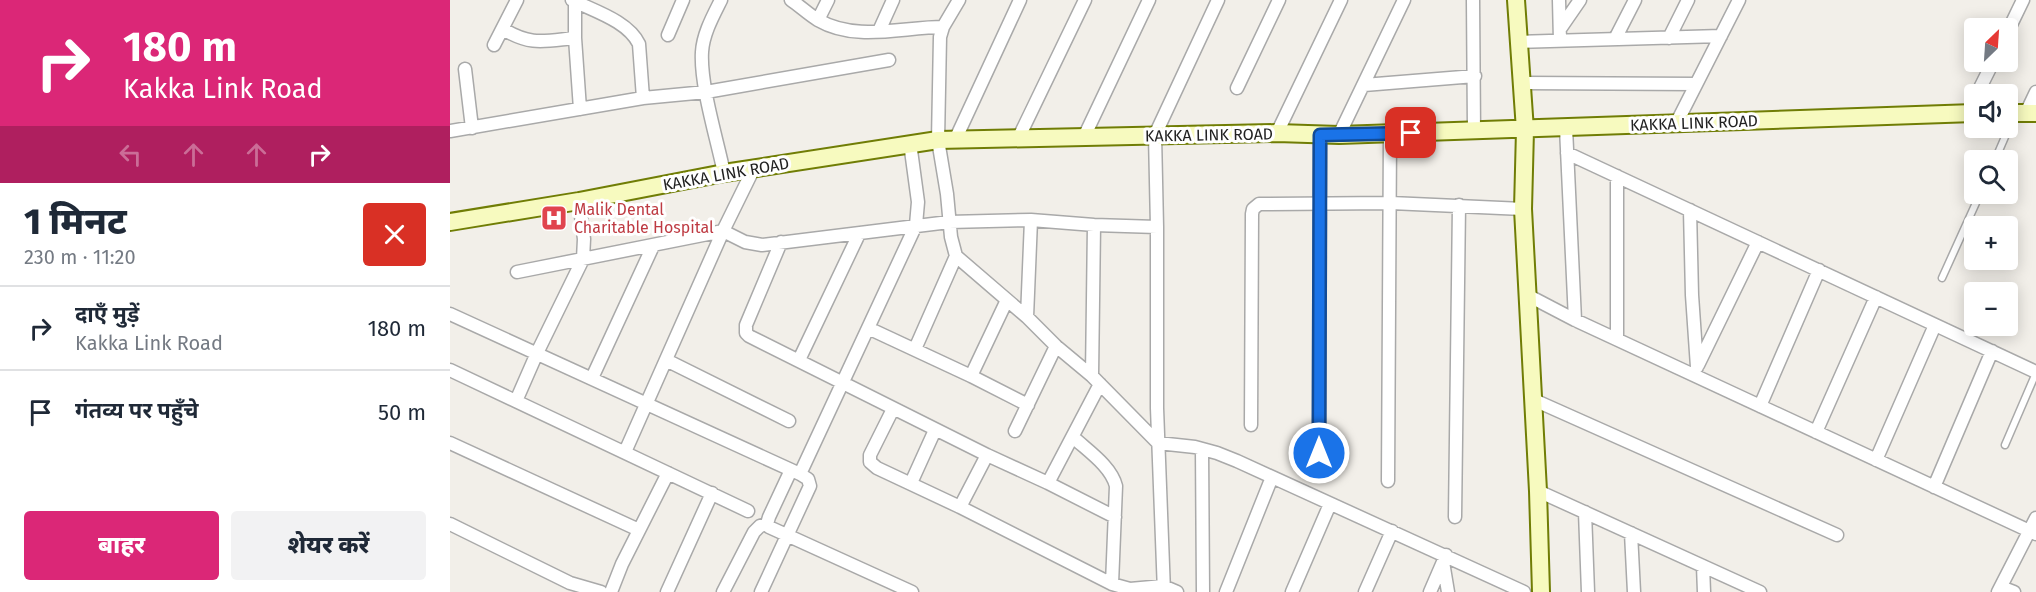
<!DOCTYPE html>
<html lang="hi">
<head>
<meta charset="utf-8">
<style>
  :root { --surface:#fff; --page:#f2f2f3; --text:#1f2937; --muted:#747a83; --line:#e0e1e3; --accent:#db2777 }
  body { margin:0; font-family:"Fira Sans","Noto Sans Devanagari",sans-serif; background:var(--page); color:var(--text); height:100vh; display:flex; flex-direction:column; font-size:22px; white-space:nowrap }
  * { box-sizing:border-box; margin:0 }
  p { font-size:20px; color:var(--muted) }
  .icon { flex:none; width:33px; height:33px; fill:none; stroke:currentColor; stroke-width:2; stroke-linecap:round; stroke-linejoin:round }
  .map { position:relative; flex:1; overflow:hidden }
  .panel { display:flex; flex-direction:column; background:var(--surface); width:450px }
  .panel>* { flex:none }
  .guide { background:#db2777; color:#fff; overflow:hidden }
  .needle { width:39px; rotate:25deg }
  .controls { position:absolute; left:1514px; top:18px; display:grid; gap:12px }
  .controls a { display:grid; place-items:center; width:54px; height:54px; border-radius:6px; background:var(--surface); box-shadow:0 3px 15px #0003; font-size:30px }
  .pin { position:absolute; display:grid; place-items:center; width:51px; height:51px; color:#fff; margin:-26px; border-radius:12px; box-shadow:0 3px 9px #0006 }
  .me { position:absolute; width:66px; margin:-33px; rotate:0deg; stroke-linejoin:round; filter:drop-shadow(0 0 4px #0008) }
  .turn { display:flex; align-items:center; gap:21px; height:126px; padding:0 24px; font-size:27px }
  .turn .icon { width:78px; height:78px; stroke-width:2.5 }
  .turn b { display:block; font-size:42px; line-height:51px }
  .lanes { display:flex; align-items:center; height:57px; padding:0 24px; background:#0003; justify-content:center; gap:30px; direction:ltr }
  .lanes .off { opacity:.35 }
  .round { display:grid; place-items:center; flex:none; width:63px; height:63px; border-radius:6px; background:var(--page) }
  .summary { display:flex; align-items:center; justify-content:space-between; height:102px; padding:0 24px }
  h1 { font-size:36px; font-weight:800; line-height:45px }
  .button { display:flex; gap:12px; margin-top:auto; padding:12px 24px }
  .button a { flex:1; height:69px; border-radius:6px; background:var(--accent); color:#fff; font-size:24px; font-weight:800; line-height:69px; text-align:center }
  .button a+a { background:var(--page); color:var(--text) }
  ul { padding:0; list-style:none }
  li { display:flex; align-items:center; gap:18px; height:84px; padding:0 24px; border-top:2px solid var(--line) }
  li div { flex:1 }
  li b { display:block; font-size:22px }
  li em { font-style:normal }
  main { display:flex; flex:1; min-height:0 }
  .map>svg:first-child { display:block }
</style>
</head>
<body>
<main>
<section class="panel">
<div class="guide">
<div class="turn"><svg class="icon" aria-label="right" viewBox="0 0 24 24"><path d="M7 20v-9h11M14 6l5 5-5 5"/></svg><div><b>180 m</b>Kakka Link Road</div></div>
<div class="lanes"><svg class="icon off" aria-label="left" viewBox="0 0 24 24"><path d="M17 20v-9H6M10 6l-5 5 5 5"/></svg><svg class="icon off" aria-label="ahead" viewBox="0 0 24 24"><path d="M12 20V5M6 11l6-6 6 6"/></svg><svg class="icon off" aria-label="ahead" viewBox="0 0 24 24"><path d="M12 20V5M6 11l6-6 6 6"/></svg><svg class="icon" aria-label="right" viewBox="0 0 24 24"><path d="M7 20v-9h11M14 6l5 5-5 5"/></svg></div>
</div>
<div class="summary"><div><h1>1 मिनट</h1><p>230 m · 11:20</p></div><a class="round" style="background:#d93025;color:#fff"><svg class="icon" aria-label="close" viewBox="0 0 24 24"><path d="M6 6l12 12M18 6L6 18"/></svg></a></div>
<ul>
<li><svg class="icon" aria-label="right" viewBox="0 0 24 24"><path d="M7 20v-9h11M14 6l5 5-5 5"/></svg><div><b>दाएँ मुड़ें</b><p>Kakka Link Road</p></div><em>180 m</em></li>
<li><svg class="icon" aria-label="arrive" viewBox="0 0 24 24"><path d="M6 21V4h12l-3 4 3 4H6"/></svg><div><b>गंतव्य पर पहुँचे</b></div><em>50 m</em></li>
</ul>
<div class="button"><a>बाहर</a><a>शेयर करें</a></div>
</section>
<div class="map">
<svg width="1586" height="592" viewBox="0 0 1586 592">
  <rect width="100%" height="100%" fill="#f2efe9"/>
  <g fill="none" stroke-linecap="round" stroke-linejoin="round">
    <defs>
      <path id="lane" d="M1545,160L1564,116
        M1492,278L1530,194
        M1555,445L1586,373"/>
      <path id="street" d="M122,0C144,11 178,21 189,44L193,98
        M271,0C263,16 253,34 252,52C250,85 267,139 274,173
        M341,0C350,6 358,14 368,20C406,42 452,27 493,27
        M509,0L493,27L490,37L488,140L497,194L501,237L506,256L577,317L606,346L642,376L708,443L745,447L767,453L787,461L1074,592
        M1023,0L1024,131
        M1109,0L1110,41
        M125,1V38L130,109
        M368,20L378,0
        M53,29C81,46 94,41 125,38
        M1110,29L1130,0
        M429,31L443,0
        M1557,33L1573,0
        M218,35L233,0
        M1219,38L1238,0
        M1165,39L1185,0
        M1069,42L1271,36
        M44,45L67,0
        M15,69L22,128
        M1071,83L1246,84
        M914,85L1025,76
        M787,88L829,0
        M1527,94L1543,62
        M1576,113L1586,92
        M1226,124L1289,0
        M1116,128L1125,320
        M0,131L193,98L256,92L439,60
        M827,133L891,0
        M889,135L954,0
        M634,137L699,0
        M506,138L570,0
        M568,139L635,0
        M1117,153L1586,372
        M1167,176V339
        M1240,210L1242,295L1247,367
        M331,242L296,325V333L299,336L537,455
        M67,272L273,231L295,242L312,245L499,222L581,220L644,225L707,227
        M1079,296L1125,320L1586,534
        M0,314L350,474
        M577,317L581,220
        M418,328L521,376L578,405
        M465,349L506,256
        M216,360L339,421
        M349,360L409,234
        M1248,365L1308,242
        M0,370L298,511
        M521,376L557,300
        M642,376L644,225
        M142,378L203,246
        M1084,400L1387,535
        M66,401L87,353L133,259L134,239L129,201
        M1310,406L1369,270
        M443,409L420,455V462L427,468L510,507L662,584L680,589L713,586L727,592
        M801,425L802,214L803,209L809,204L941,203L1073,209
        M565,431L606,346
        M1366,432L1426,297
        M623,437C638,451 661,466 666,486L662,584
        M0,443L189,530
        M752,449L753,592
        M175,452L273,231L304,168
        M869,453L870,135
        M1426,460L1485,325
        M341,470L319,517L317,524L319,527L462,592
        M938,481L940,134
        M461,483L485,430
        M598,483L650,384
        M1484,487L1542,351
        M1088,491L1310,592
        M510,507L537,455L598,483L665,517
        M1135,512L1138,592
        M1005,517L1009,205
        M0,524L120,583L151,592
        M1181,533L1184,592
        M993,562L998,592
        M1253,566L1254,592
        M1551,587L1564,592
        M161,592L172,564L218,473
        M217,592L262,493
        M273,592L304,532L310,526L317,524
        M311,592L360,486L358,479L350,474L466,225L468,202L460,143
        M714,592L707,408V227L705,135L768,0
        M776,592L822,477
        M842,592L880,504
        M915,592L942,531
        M980,592L996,555
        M1548,592L1586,518"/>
      <path id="secondary" d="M1066,0L1075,130L1073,209L1088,491L1091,592
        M1557,113H1586
        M0,222L129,201L274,173L488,140L827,133L889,135L1524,113"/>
    </defs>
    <use href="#lane" stroke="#a9a9a9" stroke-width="9"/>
    <use href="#street" stroke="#a9a9a9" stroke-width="15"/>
    <use href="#secondary" stroke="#707d05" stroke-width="20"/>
    <use href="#lane" stroke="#fff" stroke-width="6"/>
    <use href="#street" stroke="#fff" stroke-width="12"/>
    <use href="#secondary" stroke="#f7fabf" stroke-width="16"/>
  </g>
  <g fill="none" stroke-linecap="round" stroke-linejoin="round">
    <defs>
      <path id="route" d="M869,453L870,135L961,133"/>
    </defs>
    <use href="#route" stroke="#114b97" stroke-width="15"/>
    <use href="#route" stroke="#1a73e8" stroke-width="10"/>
  </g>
  <defs>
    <symbol id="hospital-square" viewBox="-11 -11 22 22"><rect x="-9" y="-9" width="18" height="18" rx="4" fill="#e0444e" stroke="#fff"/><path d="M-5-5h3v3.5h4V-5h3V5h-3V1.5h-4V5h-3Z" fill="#fff"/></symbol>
  </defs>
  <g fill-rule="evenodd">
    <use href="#hospital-square" x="89" y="203" width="30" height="30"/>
  </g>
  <g text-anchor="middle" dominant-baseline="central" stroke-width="6" stroke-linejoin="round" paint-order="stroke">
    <g font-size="16" fill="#222" stroke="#fff">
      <text transform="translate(1244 123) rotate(-2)">KAKKA LINK ROAD</text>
      <text transform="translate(759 135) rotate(-1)">KAKKA LINK ROAD</text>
      <text transform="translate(276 174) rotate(-10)">KAKKA LINK ROAD</text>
    </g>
    <g font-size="16" fill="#be3a42" stroke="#fff" text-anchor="start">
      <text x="124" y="209">Malik Dental<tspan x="124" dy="18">Charitable Hospital</tspan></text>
    </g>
  </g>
</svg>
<div class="controls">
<a><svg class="needle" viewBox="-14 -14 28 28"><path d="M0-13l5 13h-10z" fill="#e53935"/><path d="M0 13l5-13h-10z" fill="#747a83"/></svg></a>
<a><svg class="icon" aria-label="sound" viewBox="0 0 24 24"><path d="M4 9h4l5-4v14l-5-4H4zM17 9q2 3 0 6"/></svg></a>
<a><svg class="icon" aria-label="search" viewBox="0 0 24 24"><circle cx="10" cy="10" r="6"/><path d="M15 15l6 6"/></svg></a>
<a>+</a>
<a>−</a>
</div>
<div class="pin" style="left:961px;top:133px;background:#d93025"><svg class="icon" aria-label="arrive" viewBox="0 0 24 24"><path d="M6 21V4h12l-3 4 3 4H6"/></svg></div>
<svg class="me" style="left:869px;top:453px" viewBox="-20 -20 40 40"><circle r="17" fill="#1a73e8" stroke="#fff" stroke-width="3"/><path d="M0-11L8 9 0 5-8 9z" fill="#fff"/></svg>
</div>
</main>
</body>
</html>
